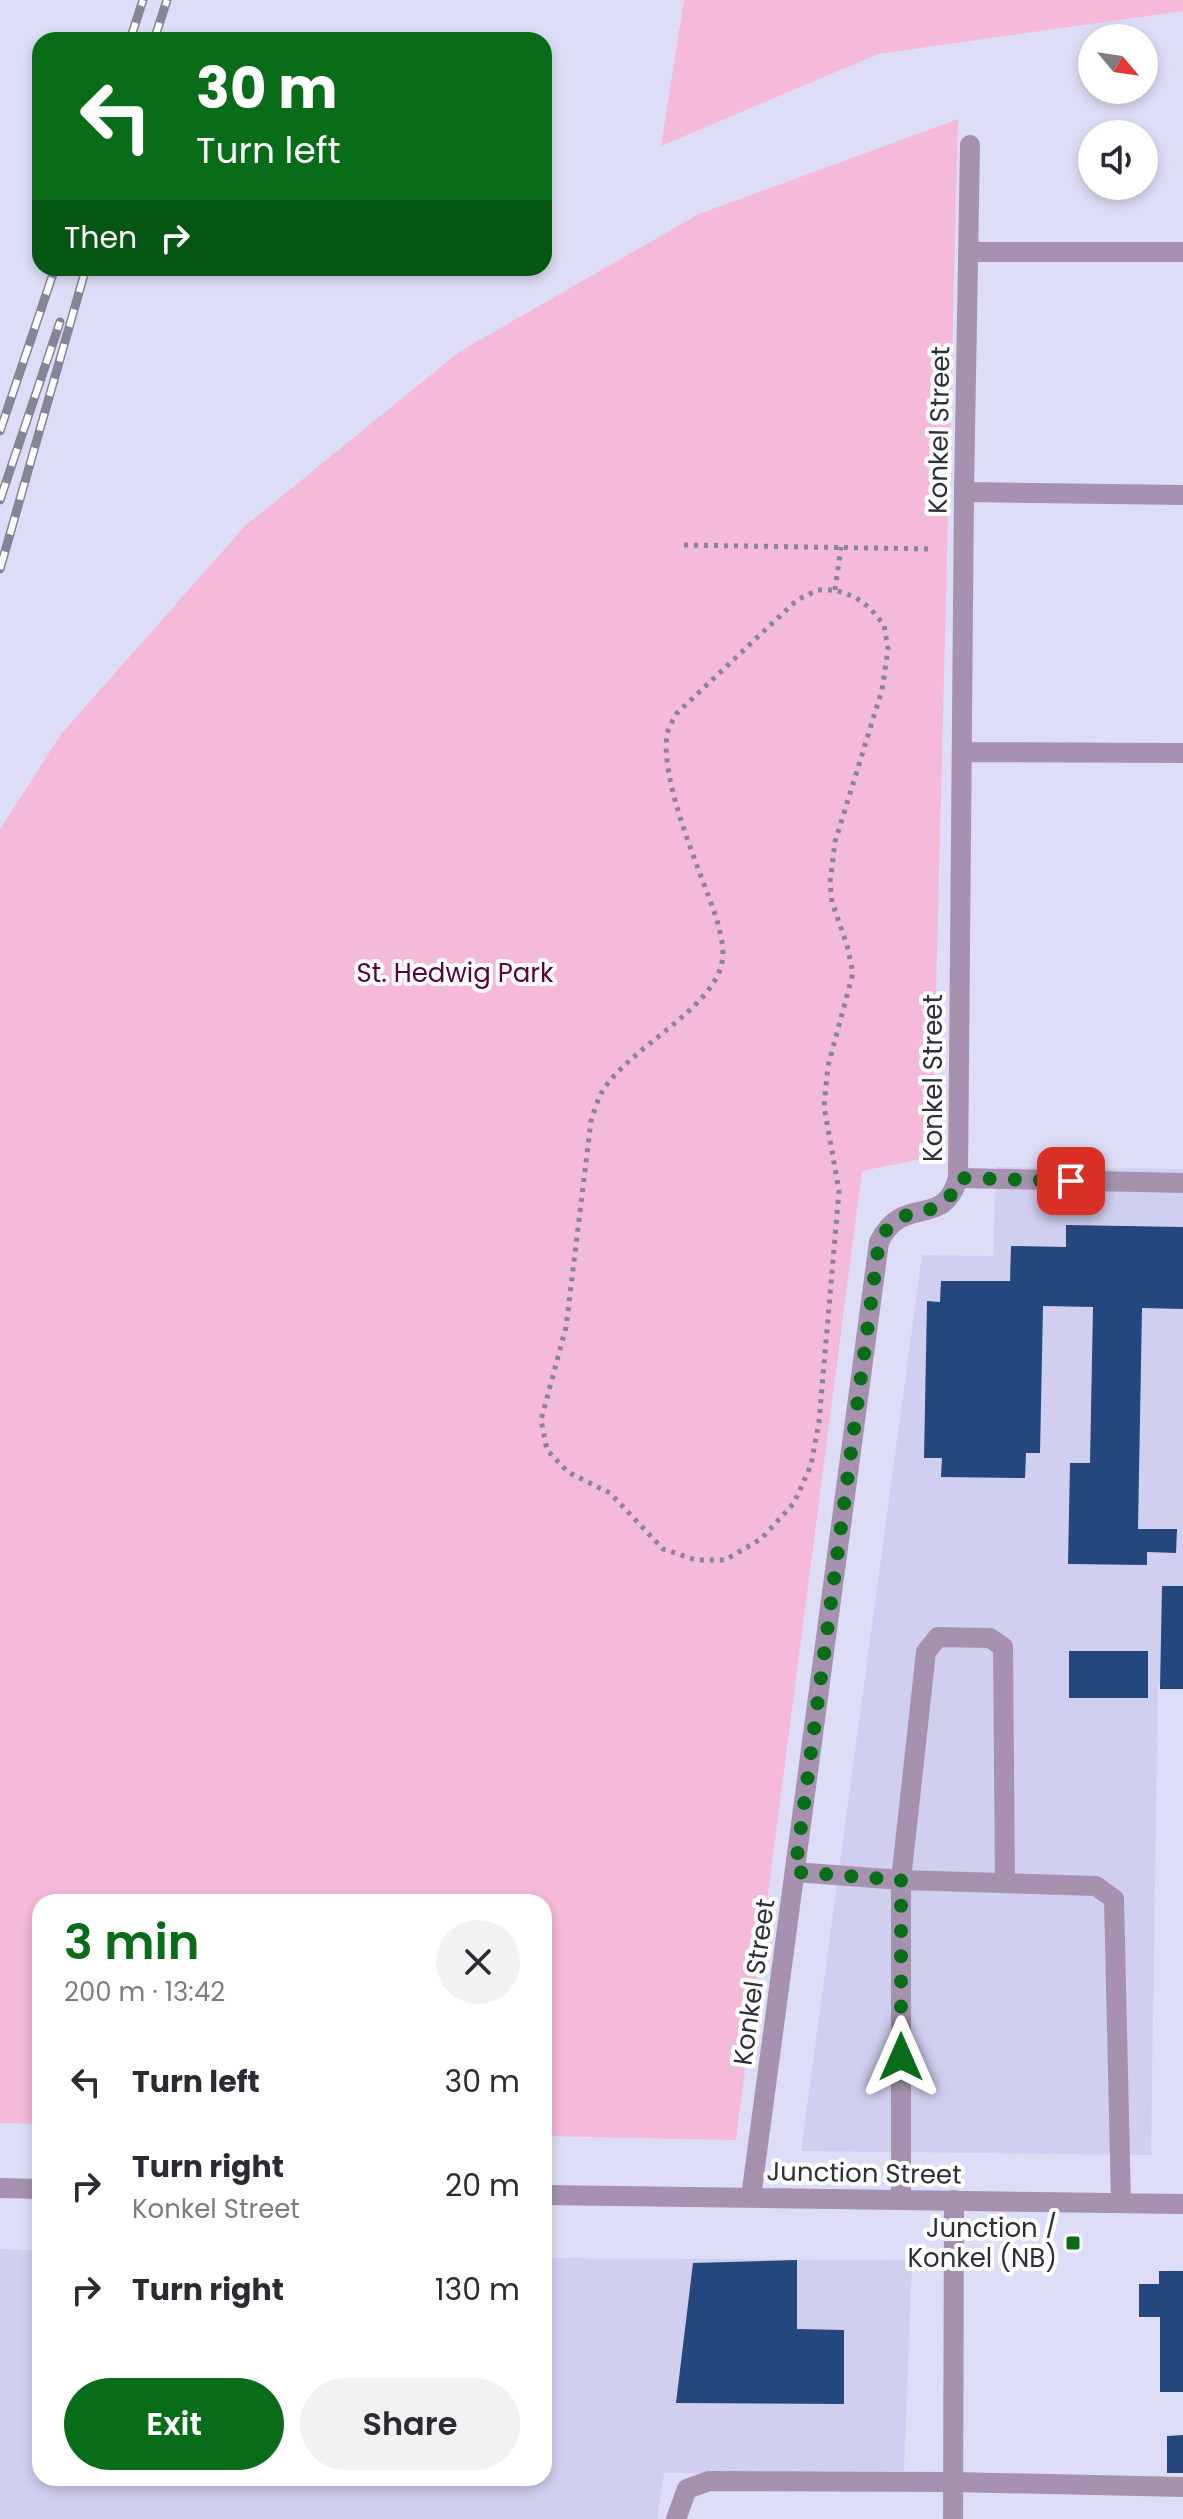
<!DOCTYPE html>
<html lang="en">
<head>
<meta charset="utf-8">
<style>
  :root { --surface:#fff; --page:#f2f2f3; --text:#2b2b33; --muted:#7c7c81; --accent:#086c18 }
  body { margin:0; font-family:Poppins,sans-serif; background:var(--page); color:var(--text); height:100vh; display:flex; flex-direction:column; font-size:30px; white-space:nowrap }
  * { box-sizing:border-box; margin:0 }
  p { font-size:26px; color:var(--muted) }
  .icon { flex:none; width:44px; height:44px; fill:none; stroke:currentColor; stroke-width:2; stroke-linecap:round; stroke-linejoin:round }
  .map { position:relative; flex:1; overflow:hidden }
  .sheet { position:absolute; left:32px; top:1894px; width:520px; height:592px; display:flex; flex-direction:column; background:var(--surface); border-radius:24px; box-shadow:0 4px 12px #0003 }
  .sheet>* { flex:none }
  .guide { position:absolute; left:32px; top:32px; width:520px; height:244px; border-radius:24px; box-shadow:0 4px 12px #0003; background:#086c18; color:#fff; overflow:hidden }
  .needle { width:52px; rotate:119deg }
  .fabs { position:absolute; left:1078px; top:24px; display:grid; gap:16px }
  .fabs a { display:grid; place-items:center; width:80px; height:80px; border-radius:50%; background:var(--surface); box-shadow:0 4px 12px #0003; font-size:40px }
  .pin { position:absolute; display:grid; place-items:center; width:68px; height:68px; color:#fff; margin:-34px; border-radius:16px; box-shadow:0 4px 12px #0006 }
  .me { position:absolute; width:88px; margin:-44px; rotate:0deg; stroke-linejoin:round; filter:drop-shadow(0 0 6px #0008) }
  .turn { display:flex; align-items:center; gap:28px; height:168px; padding:0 32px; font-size:36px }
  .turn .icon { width:104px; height:104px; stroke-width:2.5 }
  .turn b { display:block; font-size:56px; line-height:68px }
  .then { display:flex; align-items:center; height:76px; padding:0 32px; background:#0003; gap:16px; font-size:30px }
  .round { display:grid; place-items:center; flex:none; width:84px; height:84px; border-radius:42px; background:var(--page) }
  .headline { display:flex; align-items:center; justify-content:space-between; height:136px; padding:0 32px }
  h1 { font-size:48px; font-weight:600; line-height:60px; color:var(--accent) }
  .action { display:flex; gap:16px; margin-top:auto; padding:16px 32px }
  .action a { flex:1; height:92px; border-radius:48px; background:var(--accent); color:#fff; font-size:32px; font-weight:600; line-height:92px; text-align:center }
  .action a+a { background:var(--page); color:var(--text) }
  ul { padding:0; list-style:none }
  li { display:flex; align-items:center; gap:24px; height:104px; padding:0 32px }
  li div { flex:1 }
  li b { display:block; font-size:30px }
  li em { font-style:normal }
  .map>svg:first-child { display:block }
</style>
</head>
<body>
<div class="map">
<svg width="1183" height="2519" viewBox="0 0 1183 2519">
  <rect width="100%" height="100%" fill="#deddf7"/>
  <path fill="#d1cff0" d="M996,1167L1183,1169V1684H1158L1151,2155L801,2151L922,1255L993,1256Z
    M0,2249L40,2250V2478H544V2258L912,2260L904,2471L664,2473L657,2519H0Z"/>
  <path fill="#f5b9d9" d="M684,0H1183V11L878,54L661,146Z
    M958,119L932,1157L862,1171L736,2140L544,2136V1902H40V2124L0,2123V829L62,733L245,526L459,352L699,214Z"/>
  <path fill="#24477e" d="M1066,1225L1183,1227V1309L1142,1308L1138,1529H1177L1176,1553L1147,1552V1565L1068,1564L1070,1463H1090L1093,1307L1043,1306L1040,1453H1026L1025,1478L941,1477L942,1458H924L927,1301L940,1302L941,1281H1010L1011,1246L1066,1247Z
    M1162,1586H1183V1689H1160Z
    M1069,1651H1148V1698H1069Z
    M797,2260V2329L844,2330V2404L676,2403L693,2263Z
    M1159,2271H1183V2392H1160V2317H1139V2284H1159Z
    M1183,2435V2473H1167V2436Z"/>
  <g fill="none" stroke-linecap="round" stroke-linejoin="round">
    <path stroke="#878698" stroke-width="5" stroke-dasharray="4 6" stroke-linecap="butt" d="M684,545L934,549
      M818,590H835L855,597L870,608L884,625L888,649L882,690L835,842L830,883L832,902L847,945L853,973L828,1066L824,1106L839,1191L819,1422L811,1465L794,1503L761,1539L725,1560H696L663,1549L610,1493L568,1472L547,1450L541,1420L566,1327L591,1121C594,1112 597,1101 602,1092C627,1049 714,1009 722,962C725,948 720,933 717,920C701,872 660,783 667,735C668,728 673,720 677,713L797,600Z
      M835,590L841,547"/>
    <path stroke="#a692ae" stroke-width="20" d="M968,252H1183
      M964,492L1183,495
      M962,752L1183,753
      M958,1178L1183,1183
      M795,1872L901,1880L1096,1886L1114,1899L1121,2203
      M0,2188L40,2189
      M544,2195L1183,2204
      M751,2197L879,1242C904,1192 943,1231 958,1178L964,492L970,145
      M901,2200V1880L926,1652L938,1637L990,1638L1003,1647L1005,1883
      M676,2519L687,2489L709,2481L953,2482L1183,2487
      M953,2519L954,2200"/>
    <defs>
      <path id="rail" d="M130,40L143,0
        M154,40L167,0
        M0,431L55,268
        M0,500L60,322
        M0,569L86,268"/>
    </defs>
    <use href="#rail" stroke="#858597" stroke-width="9"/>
    <use href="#rail" stroke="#fff" stroke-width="6" stroke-dasharray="18" stroke-linecap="butt"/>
  </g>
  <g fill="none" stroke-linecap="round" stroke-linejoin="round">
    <path stroke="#086c18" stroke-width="14" stroke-dasharray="0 25.2" d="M901,2057V1880L795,1872L879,1242C904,1192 943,1231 958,1178L1071,1181"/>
  </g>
  <rect fill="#086c18" stroke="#fff" stroke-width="3" x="1065" y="2235" width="16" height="16" rx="4"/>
  <g text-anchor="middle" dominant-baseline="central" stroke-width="8" stroke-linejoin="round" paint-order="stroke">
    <g font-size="26" fill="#2f2f39" stroke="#fff">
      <text transform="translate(939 430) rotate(-89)">Konkel Street</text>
      <text transform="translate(933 1078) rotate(-90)">Konkel Street</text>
      <text transform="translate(754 1982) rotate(-82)">Konkel Street</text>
      <text transform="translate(864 2173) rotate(1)">Junction Street</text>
    </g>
    <g font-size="26" fill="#5a013f" stroke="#fff">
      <text x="455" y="973">St. Hedwig Park</text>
    </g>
    <g font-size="26" fill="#2f2f39" stroke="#fff" text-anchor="end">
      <text x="1057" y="2228">Junction /<tspan x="1057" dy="30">Konkel (NB)</tspan></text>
    </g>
  </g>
</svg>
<div class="fabs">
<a><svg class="needle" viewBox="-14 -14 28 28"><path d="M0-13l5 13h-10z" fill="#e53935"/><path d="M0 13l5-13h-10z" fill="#7c7c81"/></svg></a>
<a><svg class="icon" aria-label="sound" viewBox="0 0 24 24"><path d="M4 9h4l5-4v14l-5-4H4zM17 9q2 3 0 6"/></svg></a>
</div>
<div class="pin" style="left:1071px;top:1181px;background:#d93025"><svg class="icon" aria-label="arrive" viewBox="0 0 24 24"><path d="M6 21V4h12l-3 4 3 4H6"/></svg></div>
<svg class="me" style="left:901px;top:2057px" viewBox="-20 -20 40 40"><path d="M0-17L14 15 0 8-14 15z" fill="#086c18" stroke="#fff" stroke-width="4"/></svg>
<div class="guide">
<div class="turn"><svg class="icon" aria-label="left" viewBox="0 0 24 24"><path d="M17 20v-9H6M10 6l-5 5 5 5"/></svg><div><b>30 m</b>Turn left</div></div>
<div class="then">Then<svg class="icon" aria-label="right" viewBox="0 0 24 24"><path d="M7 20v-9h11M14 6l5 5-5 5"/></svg></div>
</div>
<section class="sheet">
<div class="headline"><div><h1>3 min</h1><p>200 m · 13:42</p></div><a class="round"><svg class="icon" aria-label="close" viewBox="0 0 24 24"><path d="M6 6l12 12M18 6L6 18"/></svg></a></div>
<ul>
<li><svg class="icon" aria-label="left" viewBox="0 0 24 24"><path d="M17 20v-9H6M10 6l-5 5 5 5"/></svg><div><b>Turn left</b></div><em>30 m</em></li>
<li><svg class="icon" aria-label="right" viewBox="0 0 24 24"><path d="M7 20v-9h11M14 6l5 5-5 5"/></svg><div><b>Turn right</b><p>Konkel Street</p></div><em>20 m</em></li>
<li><svg class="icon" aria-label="right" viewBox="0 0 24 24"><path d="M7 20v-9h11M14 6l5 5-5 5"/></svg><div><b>Turn right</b></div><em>130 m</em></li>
</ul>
<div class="action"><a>Exit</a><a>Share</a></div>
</section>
</div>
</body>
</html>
